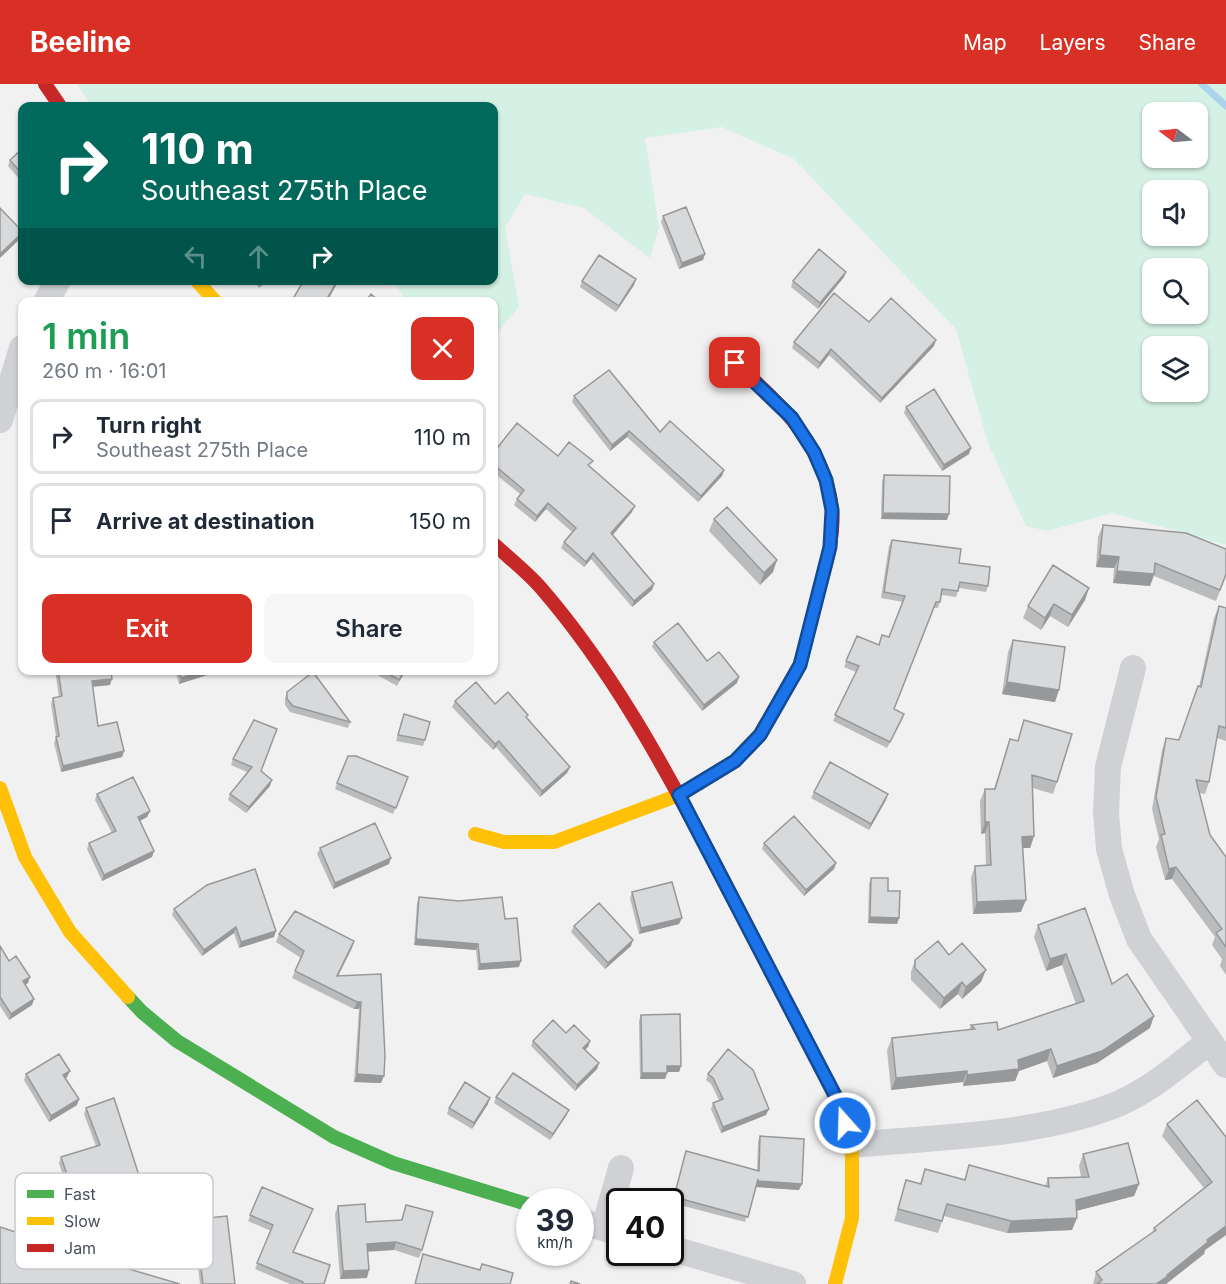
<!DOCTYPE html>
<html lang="en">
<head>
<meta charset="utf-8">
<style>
  :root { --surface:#fff; --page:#f6f6f7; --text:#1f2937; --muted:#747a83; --line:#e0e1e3; --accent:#d93025 }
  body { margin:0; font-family:Inter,sans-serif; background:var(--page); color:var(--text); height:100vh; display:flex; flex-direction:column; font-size:22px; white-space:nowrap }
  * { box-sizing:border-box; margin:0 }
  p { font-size:20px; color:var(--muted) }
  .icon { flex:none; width:33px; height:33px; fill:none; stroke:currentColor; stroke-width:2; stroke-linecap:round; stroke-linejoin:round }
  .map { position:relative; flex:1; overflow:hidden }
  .sheet { position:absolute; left:18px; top:213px; width:480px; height:378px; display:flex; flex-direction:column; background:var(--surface); border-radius:12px; box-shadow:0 2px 4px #0004 }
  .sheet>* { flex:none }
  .banner { position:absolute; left:18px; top:18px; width:480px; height:183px; border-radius:12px; box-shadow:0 2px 4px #0004; background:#00695c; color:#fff; overflow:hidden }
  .needle { width:39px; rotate:286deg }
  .fabs { position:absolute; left:1142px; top:18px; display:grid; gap:12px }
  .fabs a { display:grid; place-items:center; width:66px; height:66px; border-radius:12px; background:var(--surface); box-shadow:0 2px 4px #0004; font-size:30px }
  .speed { position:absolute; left:516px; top:1104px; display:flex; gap:12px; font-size:30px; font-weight:700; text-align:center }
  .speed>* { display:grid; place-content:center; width:78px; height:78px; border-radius:50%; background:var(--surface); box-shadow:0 2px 4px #0004; line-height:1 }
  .speed small { font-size:15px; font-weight:400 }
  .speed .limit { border:3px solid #111; border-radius:9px; background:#fff; color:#111 }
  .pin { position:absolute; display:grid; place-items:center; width:51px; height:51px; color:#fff; margin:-26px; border-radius:12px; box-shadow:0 3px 9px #0006 }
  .me { position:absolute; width:66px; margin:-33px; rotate:340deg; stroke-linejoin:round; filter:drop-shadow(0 0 4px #0008) }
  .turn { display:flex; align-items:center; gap:21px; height:126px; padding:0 24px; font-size:27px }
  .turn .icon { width:78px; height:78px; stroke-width:2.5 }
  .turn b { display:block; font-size:42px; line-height:51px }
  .lanes { display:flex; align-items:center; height:57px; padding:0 24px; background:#0003; justify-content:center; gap:30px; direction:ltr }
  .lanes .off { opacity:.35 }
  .round { display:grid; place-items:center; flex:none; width:63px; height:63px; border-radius:12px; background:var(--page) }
  .head { display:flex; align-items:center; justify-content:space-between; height:102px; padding:0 24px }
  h1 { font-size:36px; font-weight:600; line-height:45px; color:#1e9e55 }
  .action { display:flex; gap:12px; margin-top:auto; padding:12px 24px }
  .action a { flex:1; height:69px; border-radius:12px; background:var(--accent); color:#fff; font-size:24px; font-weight:600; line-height:69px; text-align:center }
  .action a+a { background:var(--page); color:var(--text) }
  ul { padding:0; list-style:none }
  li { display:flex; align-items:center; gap:18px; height:75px; margin:0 12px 9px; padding:0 12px; border:3px solid var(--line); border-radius:12px }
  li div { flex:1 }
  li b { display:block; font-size:22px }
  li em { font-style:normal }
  header { display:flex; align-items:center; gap:36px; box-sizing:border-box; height:84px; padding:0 30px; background:var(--accent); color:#fff }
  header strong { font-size:28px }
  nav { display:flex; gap:33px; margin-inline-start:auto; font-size:21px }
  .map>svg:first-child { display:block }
</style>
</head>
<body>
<header>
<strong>Beeline</strong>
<nav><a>Map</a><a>Layers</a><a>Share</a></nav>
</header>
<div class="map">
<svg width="1226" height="1200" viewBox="0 0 1226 1200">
  <rect width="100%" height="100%" fill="#f1f1f1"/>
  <path fill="#d5f0e4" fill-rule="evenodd" d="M77,0H1226V461L1112,429L1048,447L1026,442L988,359L956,245L794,75L722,43L645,54L659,143L650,174L584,124L525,110L505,144L519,223L494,252V218L407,217L393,197L494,196V22H92ZM1152,28H1197V74H1152ZM1152,106H1197V152H1152ZM1152,184H1197V230H1152ZM1152,262H1197V308H1152Z"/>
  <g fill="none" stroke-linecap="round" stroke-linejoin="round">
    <path stroke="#aad4ee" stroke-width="7" d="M1202,0L1226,22"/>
    <path stroke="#cfd1d4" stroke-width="26" d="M46,218L58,196
      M0,336L22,264
      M1133,584L1108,683L1106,728L1109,765L1122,811L1139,855L1226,981
      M852,1061C935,1053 1032,1052 1110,1023C1147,1010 1178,981 1209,958
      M580,1137L619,1149
      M604,1144L621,1084
      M670,1164L793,1200"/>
    <path stroke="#4caf50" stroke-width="14" d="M128,913L142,928L177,957L334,1053L393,1079L530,1121"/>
    <path stroke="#ffc107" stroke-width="14" d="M196,196L216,218
      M0,704L25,773L70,848L128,913
      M475,750L504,758H554L679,711L735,677L760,650L800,581L819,506
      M712,774L838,1017L852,1061V1134L835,1200"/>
    <path stroke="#c62828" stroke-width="14" d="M45,0L60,22
      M720,267C770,308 824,356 832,424C835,452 826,480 819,506
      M494,460C509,474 527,488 541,504C611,585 663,680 712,774"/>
  </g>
  <path fill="#babbbc" d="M22,65V98L8,82L10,76Z
    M663,132L705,170L703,176L679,185L661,138Z
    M844,193L818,225L791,203L793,197Z
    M636,195L634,201L616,228L580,203L582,197Z
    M253,196H267L259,204Z
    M869,238L934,262L880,319L829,271L818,285L792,264L794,258Z
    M574,312L660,348L724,386L722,392L698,418L627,353L610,367L572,318Z
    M906,323L969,370L942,387L904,329Z
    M494,368L558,372L591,383L632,428L613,451L654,500L652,506L632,523L591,475L584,483L561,464L564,458L572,448L546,425L535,438L514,421L517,415L520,410L494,389Z
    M884,391L947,436L881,435L882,397Z
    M714,435L773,488L760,501L709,447Z
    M1103,441L1226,492L1216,517L1154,492L1150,502L1113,499L1114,484L1096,483L1098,453Z
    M892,456L959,479L988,502L986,508L959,504L956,513L942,511L938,524H934L894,625L904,630L887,664L833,637L856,588L844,583L857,552L879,561L889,553L903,518L881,514L889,462Z
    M1085,516L1068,543L1050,532L1041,546L1023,534L1028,522Z
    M1219,522L1226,524V657L1217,654L1209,698L1205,710L1199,709L1210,751L1226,773V891L1220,882L1222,875L1212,861L1215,853L1172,795L1165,796L1156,763L1159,755L1152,725L1162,666L1166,654L1179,656L1199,603L1214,534Z
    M1013,556L1055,618L1002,610L1008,568Z
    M654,558L707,577L737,599L702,627L652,563Z
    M55,586H111L110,601L92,603L98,642L124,667L122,673L61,688L54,659L56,653L51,620L53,614L59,613Z
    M175,586H223L179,600Z
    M372,586H406L397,602L372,588Z
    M287,608L350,638L348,644L290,628L285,621V614Z
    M455,617L495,620L527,634L570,683L567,689L540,713L496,663L493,666L452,623Z
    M404,630L425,656L423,662L396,657Z
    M1024,636L1057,698L1053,710L1033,704L1034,752L1030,764H1023L1021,828L973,830L971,794L975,782H986L985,749L981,750L980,717L985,705H994L1010,655L1018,657Z
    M348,672L408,693L393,730L335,705Z
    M233,675L261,687L270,702L246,729L228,716L230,710L247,688L231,681Z
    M814,708L886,716L869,746L811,714Z
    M97,710L150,727L147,733L140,737L154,767L152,773L102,797L87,765L89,759L112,749L95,716Z
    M764,759L836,779L834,785L804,812L762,765Z
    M320,764L389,780L333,805L317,770Z
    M871,794L888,807L899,834L897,840L868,839L869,800Z
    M632,808L679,840L639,850L630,814Z
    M419,813L505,835L519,883L478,886L476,866L414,861L417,819Z
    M174,825L274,853L239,864L234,849L202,872L172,831Z
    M1038,841L1112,900L1150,944L1097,979L1053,994L1047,977L1019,987L1015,997L963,1002V998L891,1006L887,966L892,954L969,946L971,941L998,946L1076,920L1062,881L1046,887L1034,853Z
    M574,842L631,862L605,885L571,848Z
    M279,850L354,857L338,892L381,890V999L354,998L359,925H354L292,894L301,874L276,858Z
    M0,862L9,877L28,899L25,901L34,915L32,921L9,936L0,922Z
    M949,871L981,898L962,915L958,910L940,925L911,896V888L915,876Z
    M641,931L681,982L679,988H667L665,995H640L639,937Z
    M566,949L590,957L588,963L585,966L599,979L597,985L575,1007L531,962L533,957Z
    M26,990L67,993L66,994L79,1015L77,1021L49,1038L24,996Z
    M708,990L766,1031L721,1049L711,1025L713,1019L719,1016L711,1000L706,996Z
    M496,1013L569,1026L566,1032L550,1056L494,1019Z
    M488,1020L472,1045L447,1030L449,1024Z
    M86,1024L144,1107L141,1113L82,1126L77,1105L68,1108L59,1079L61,1073L96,1062L84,1030Z
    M1167,1040L1226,1053V1151L1205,1166L1204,1170L1166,1200H1093L1096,1188L1152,1149L1154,1144L1204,1104L1162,1052Z
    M760,1052L799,1106L756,1103L745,1138L672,1119L686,1067L757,1086L758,1058Z
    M1083,1070L1139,1100L1134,1112L1076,1127L1072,1146L1007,1149L944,1132L938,1149L894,1137L906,1096L920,1100L925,1085L964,1096L969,1081L1045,1102L1048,1094L1081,1093L1079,1082Z
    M262,1103L294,1168L324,1200H290L255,1185L271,1147L248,1137Z
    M190,1117L188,1123L174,1138L177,1143L154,1169L126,1144L128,1138Z
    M406,1121L422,1166L419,1174L394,1166L368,1167L367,1194L340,1195L335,1130L338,1122L366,1138L401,1136Z
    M198,1135L235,1200H200L194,1149Z"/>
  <path fill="#979899" d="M22,149L21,154L0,174V170Z
    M705,170L703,176L679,185L682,179Z
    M846,188L844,193L818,225L820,219Z
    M636,195L634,201L616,228L619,222Z
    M263,196H267L259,204Z
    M338,196H339L327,218H325Z
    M936,256L934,262L880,319L882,314Z
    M831,265L829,271L818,285L820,279Z
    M629,347L627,353L610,367L612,361Z
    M971,364L969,370L942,387L944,381Z
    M724,386L722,392L698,418L701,412Z
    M548,419L546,425L535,438L537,432Z
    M635,422L632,428L609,455L611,449Z
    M883,429L949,430L947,436L881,435Z
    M593,469L591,475L584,483L586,478Z
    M1100,471L1119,473L1114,484L1096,483Z
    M777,476L773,488L760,501L764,489Z
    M1117,487L1154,490L1150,502L1113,499Z
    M654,500L652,506L632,523L634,517Z
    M1089,504L1085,516L1068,543L1072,531Z
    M1054,520L1050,532L1041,546L1045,534Z
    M206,586H223L179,600L181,594Z
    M739,593L737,599L702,627L704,621Z
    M112,595L110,601L89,603L92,597Z
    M1007,598L1059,606L1055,618L1002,610Z
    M904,630L902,636L887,664Z
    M499,657L496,663L493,666L495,660Z
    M124,667L122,673L61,688L63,682Z
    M570,683L567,689L540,713L542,707Z
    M272,696L270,702L246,729L249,723Z
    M888,710L886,716L869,746L871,740Z
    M150,727L147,733L136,739L138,733Z
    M985,738H989L985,749L981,750Z
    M1034,752L1030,764H1018L1022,753Z
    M154,767L152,773L102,797L104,791Z
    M391,774L389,780L333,805L335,799Z
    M836,779L834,785L804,812L806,806Z
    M1176,783L1172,795L1165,796L1169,785Z
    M1026,816L1021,828L973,830L977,818Z
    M870,833L899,834L897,840L868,839Z
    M682,834L679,840L639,850L641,844Z
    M236,843L234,849L202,872L204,866Z
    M276,847L274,853L239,864L241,858Z
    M416,855L478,860L476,866L414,861Z
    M633,856L631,862L605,885L608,879Z
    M354,857L352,864L334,900L337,892Z
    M1066,870L1062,881L1046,887L1050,875Z
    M521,877L519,883L478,886L480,880Z
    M986,886L981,898L962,915L966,903Z
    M30,893L28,899L21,903L23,897Z
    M962,898L958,910L940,925L944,914Z
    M34,915L32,921L9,936L11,930Z
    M357,918H361L359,925H354Z
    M1154,932L1150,944L1097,979L1053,994L1057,982Z
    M590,957L588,963L581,970L583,964Z
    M1051,965L1047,977L1019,987L1015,997L963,1002L967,991L1018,976Z
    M599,979L597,985L575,1007L577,1001Z
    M667,982H681L679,988H665Z
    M70,987L67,993L61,997L63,991Z
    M967,987L963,998L891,1006L896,994Z
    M642,989H667L665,995H640Z
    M357,990L384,992L381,999L354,998Z
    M490,1014L488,1020L472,1045L474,1039Z
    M79,1015L77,1021L49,1038L51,1032Z
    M769,1025L766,1031L721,1049L723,1043Z
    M569,1026L566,1032L550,1056L553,1050Z
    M758,1097L802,1100L799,1106L756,1103Z
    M79,1099L77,1105L68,1108L71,1102Z
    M1139,1100L1134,1112L1072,1128L1076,1116Z
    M144,1107L141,1113L82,1126L84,1120Z
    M190,1117L188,1123L168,1144L170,1138Z
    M1077,1134L1072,1146L1007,1149L1011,1137Z
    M179,1137L177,1143L154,1169L156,1163Z
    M1226,1142V1151L1205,1166L1204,1170L1166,1200H1156L1207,1156Z
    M396,1158L394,1166L364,1168L367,1160Z
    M369,1186L367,1194L340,1195L343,1187Z"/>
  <path fill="#d8d9db" stroke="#979899" stroke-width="1.5" d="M22,65V90L10,76Z
    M686,123L705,170L682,179L663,132Z
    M0,124L22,147V149L0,170Z
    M819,165L846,188L820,219L793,197Z
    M599,171L636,195L619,222L582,197Z
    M304,196H338L325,218H291Z
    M834,209L869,238L891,214L936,256L882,314L831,265L820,279L794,258Z
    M371,210L380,218H365Z
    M609,286L660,348L670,337L724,386L701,412L629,347L612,361L574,312Z
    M934,305L971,364L944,381L906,323Z
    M517,339L558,372L569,358L593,377L588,381L635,422L611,449L654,500L634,517L593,469L586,478L564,458L576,444L548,419L537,432L517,415L524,406L494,381V368Z
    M884,391L950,392L949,430L883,429Z
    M727,423L777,476L764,489L714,435Z
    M1103,441L1186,449L1226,465V490L1220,506L1155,479L1154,490L1117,487L1119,473L1100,471Z
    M892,456L961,465L959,479L990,483L988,502L960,498L958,507L942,505L940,518H936L894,625L904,630L890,658L835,631L859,582L846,577L857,552L879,561L882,551L889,553L905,512L884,508Z
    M1053,481L1089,504L1072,531L1054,520L1045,534L1028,522Z
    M1219,522L1226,524V644L1219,642L1209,698L1196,696L1210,751L1226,773V863L1216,849L1222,845L1176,783L1169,785L1161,751L1165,750L1156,713L1166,654L1179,656L1198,602L1201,603Z
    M678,539L707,577L719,568L739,593L704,621L654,558Z
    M1013,556L1065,563L1059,606L1007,598Z
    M58,586H111L112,595L92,597L98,642L117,638L124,667L63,682L56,653L59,652L53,614L62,612Z
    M179,586H206L181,594Z
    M382,586H405L399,596Z
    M313,588L350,638L293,622L287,615V608Z
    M476,598L495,620L508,608L528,631L526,633L570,683L542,707L499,657L495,660L455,617Z
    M404,630L430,638L425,656L398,651Z
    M254,636L277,645L261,687L272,696L249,723L230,710L252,683L233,675Z
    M1024,636L1072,650L1057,698L1032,691L1034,752L1022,753L1026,816L977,818L975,782L991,781L989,738H985V705H995L1010,655L1018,657Z
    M348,672H356L408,693L396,724L337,699Z
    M830,678L888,710L871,740L814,708Z
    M133,693L150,727L138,733L154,767L104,791L89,759L116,747L97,710Z
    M794,732L836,779L806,806L764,759Z
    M375,739L391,774L335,799L320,764Z
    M255,785L276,847L241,858L236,843L204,866L174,825L207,801Z
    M871,794H888V807H900L899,834L870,833Z
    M672,798L682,834L641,844L632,808Z
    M419,813L459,817L502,813L505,835L517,834L521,877L480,880L478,860L416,855Z
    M599,819L633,856L608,879L574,842Z
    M1085,824L1112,900L1127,890L1154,932L1102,967L1057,982L1051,965L1018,976L1019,985L967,991V987L896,994L892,954L975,945L971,941L997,938L998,946L1084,917L1066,870L1050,875L1038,841Z
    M295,827L354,857L337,892L381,890L385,972L384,992L357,990L361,918H357L295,887L304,867L279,850Z
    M938,857L949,871L962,859L986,886L966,903L962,898L944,914L915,884V876Z
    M0,862L9,877L16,872L30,893L23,897L34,915L11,930L0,913Z
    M680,930L681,982H667V989H642L641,931Z
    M553,936L566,949L574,941L590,957L583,964L599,979L577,1001L533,957Z
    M728,965L753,986L769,1025L723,1043L713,1019L723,1015L713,994L708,990Z
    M59,970L70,987L63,991L79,1015L51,1032L26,990Z
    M513,989L569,1026L553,1050L496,1013Z
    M465,998L490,1014L474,1039L449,1024Z
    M114,1014L144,1107L84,1120L79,1099L71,1102L61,1073L100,1061L86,1024Z
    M1197,1016L1226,1053V1142L1207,1156L1208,1158L1167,1191L1168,1192L1156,1200H1097L1102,1196L1096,1188L1156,1146L1154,1144L1212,1098L1167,1040Z
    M760,1052L804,1055L802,1100L758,1097V1095L748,1133L674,1113L686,1067L759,1087Z
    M1128,1059L1139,1100L1076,1116L1077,1134L1011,1137L947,1120L942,1137L898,1125L906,1096L921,1100L925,1085L965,1096L969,1081L1049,1103L1048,1094L1089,1093L1083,1070Z
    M262,1103L313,1125L293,1168L330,1181L324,1200H302L303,1198L257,1179L273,1141L250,1131Z
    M365,1120L366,1138L402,1136L406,1121L433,1128L422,1166L396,1158L367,1160L369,1186L343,1187L338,1122Z
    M227,1132L235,1200H203L196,1143L198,1135Z
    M0,1143L43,1157L46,1147L72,1156L70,1162L106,1173L105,1178L180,1200H0Z
    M423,1170L480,1186L482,1180L513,1189L510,1200H415Z
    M571,1197L580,1200H570Z"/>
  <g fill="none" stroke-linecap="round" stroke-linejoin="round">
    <defs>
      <path id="route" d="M735,279L792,334L814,368L826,396L832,426L830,463L800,581L760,651L735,677L679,711L838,1017L845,1039"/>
    </defs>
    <use href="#route" stroke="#114b97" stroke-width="15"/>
    <use href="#route" stroke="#1a73e8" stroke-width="10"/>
  </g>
  <rect x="15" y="1089" width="198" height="96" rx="9" fill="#fff" stroke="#c8cacf" stroke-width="1.5"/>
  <rect x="27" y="1106" width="27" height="8" fill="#4caf50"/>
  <rect x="27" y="1133" width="27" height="8" fill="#ffc107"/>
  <rect x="27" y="1160" width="27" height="8" fill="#c62828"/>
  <g font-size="16" fill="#484f5e">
    <text x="64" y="1116">Fast</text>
    <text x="64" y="1143">Slow</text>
    <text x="64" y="1170">Jam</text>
  </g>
</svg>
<div class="fabs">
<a><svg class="needle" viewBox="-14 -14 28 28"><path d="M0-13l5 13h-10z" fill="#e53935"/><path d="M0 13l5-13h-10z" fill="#747a83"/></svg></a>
<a><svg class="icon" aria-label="sound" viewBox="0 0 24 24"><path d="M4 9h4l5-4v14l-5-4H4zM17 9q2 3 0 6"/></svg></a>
<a><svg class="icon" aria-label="search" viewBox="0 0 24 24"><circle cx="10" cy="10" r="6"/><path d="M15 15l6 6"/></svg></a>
<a><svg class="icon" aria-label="layers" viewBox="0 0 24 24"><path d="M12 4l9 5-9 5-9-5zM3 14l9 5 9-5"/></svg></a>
</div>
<div class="speed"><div>39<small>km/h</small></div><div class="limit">40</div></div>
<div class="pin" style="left:735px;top:279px;background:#d93025"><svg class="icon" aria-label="arrive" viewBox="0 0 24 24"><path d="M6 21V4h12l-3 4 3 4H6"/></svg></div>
<svg class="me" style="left:845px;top:1039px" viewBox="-20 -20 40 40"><circle r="17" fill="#1a73e8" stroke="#fff" stroke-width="3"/><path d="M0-11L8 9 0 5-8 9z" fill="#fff"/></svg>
<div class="banner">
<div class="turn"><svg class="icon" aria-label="right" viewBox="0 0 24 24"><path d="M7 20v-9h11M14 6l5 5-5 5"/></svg><div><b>110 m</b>Southeast 275th Place</div></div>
<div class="lanes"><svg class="icon off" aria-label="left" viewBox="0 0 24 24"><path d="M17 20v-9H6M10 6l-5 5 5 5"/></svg><svg class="icon off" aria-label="ahead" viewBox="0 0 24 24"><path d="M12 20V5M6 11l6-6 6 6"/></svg><svg class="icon" aria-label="right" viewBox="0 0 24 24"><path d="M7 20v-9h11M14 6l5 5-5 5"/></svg></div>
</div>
<section class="sheet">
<div class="head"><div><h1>1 min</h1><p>260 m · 16:01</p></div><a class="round" style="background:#d93025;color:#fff"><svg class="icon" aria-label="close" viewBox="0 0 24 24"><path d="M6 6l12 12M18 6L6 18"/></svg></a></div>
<ul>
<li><svg class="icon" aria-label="right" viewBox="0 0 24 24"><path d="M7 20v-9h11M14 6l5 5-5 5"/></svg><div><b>Turn right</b><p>Southeast 275th Place</p></div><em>110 m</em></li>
<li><svg class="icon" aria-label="arrive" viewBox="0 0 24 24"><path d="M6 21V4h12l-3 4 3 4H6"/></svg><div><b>Arrive at destination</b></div><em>150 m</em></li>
</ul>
<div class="action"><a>Exit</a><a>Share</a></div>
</section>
</div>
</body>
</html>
